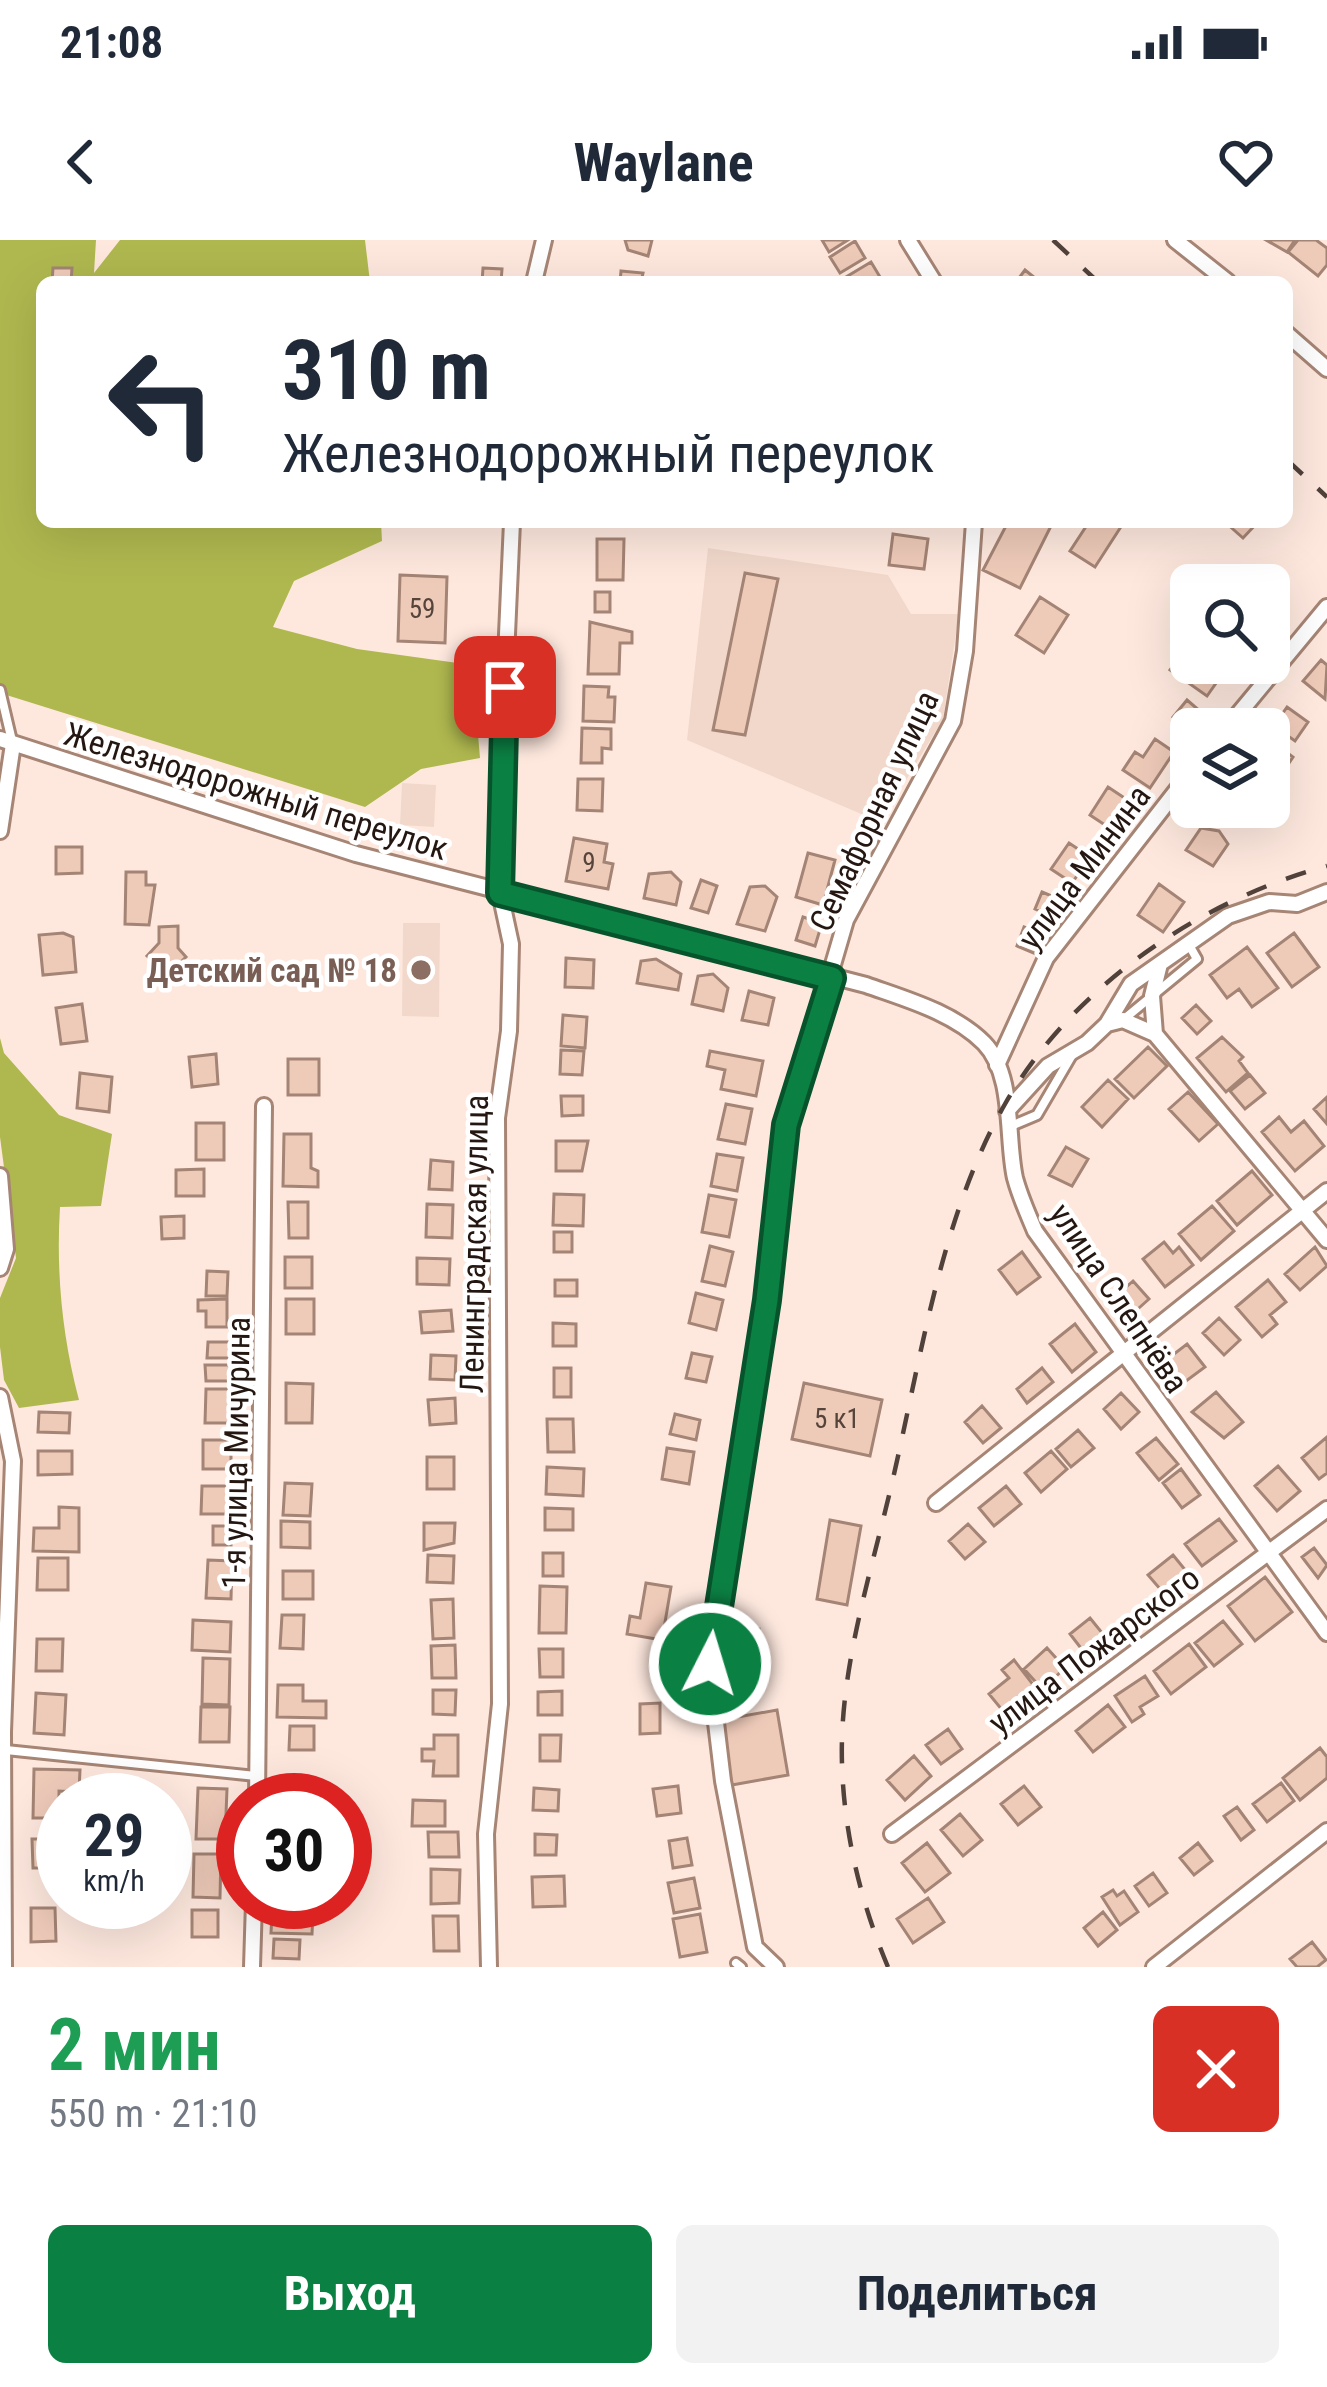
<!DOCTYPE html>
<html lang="ru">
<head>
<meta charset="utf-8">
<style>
  :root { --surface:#fff; --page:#f2f2f3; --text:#1f2937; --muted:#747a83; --accent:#0b8043 }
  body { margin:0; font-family:"Roboto Condensed",sans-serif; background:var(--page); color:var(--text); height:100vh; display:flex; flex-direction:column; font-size:45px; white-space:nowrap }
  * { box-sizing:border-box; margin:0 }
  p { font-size:39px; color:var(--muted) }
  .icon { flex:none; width:66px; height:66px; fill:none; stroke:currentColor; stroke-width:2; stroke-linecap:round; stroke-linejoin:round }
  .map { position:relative; height:1727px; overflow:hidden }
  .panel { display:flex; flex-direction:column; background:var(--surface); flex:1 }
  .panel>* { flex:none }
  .guide { position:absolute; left:36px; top:36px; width:1257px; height:252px; border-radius:18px; box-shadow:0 12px 48px #0002; background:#fff; color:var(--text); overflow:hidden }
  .controls { position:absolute; left:1170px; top:324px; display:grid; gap:24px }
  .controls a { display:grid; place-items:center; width:120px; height:120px; border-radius:18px; background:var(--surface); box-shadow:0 12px 48px #0002; font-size:60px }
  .speed { position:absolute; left:36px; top:1533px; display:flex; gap:24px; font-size:60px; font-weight:700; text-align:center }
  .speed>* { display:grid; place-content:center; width:156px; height:156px; border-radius:50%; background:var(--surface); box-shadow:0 12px 48px #0002; line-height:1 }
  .speed small { font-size:30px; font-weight:400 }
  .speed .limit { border:18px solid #d22; background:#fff; color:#111 }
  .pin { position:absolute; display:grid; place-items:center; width:102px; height:102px; color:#fff; margin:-51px; border-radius:24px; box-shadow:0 6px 18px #0006 }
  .me { position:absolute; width:132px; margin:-66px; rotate:5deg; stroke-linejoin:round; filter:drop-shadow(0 0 9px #0008) }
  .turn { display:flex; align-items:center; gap:42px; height:252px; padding:0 48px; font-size:54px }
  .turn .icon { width:156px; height:156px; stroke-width:2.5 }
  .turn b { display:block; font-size:84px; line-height:102px }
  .round { display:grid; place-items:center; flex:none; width:126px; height:126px; border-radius:18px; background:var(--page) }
  .headline { display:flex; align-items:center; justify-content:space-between; height:204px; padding:0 48px }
  h1 { font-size:72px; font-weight:700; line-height:90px; color:#1e9e55 }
  .action { display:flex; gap:24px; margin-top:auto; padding:24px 48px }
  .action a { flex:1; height:138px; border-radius:18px; background:var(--accent); color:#fff; font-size:48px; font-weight:700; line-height:138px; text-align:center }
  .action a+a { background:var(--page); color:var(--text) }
  .status { display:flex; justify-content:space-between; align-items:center; height:84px; padding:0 60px; background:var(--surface); direction:ltr }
  .status svg { height:33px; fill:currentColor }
  header { display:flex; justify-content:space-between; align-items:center; height:156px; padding:0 48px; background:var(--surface); font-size:54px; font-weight:700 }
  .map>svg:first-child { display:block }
</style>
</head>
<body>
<div class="status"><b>21:08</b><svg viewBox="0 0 49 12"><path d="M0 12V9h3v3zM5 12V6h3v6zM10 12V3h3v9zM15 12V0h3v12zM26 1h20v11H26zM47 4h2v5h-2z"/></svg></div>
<header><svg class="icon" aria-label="back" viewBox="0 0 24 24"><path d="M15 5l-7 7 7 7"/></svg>Waylane<svg class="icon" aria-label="heart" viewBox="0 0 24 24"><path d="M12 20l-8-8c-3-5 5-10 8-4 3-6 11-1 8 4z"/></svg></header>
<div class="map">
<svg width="1327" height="1727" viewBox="0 0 1327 1727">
  <rect width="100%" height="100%" fill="#fee8de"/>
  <path fill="#f1d8cb" d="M708,308L888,335L911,374H959L943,479L905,542L873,579L687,500Z
    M402,543L436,545L434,587L400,585Z
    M403,683H440L439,777L402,776Z"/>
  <path fill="#afb84f" d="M0,0H96L94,33L120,0H365L370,42H42V282H381L382,301L294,341L273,387L357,409L472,425L480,518L421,529L365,567L0,453Z
    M0,798L4,813L59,875L112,894L101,966L60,967C56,1032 62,1096 79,1160L19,1168L4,1140L0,1107V1058L16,1018L0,897Z"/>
  <path fill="#eecab9" stroke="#a48474" stroke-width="3" d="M625,0H652L648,16L628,10Z
    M822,0H848L829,12Z
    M1266,0H1295L1287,12Z
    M1298,0H1316L1327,8V25L1318,36L1288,12Z
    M855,1L865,18L840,33L830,17Z
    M871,22L883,42H849L846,37Z
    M53,28H72L71,42H52Z
    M483,28L502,29L501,42H482Z
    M1025,30L1040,42H1016Z
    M621,31L643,33L641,42H620Z
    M1008,282H1053L1020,348L983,330Z
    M1089,282H1124L1095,327L1070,311Z
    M1225,282H1258L1243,298Z
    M893,294L928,299L924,329L889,325Z
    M597,299H624L623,340H597Z
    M745,333L778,339L745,495L713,490Z
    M400,335L447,337L445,403L398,401Z
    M595,352H610V372H595Z
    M1040,357L1068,375L1044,413L1016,395Z
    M590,382L632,392V403H620L619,434H588Z
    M1190,403L1191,423H1217L1226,429L1207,456L1170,430Z
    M1321,420L1327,425L1325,459L1303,441Z
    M584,446L609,447L608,457H615L614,482L583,481Z
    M1187,460L1208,478L1191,493L1173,477Z
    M1287,467L1308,482L1295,501L1274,486Z
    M582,488L611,489V509L602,508V523H581Z
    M1155,499L1174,512L1150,548L1123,530L1135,512L1143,517Z
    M1277,505L1293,517L1279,538L1269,531Z
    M578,539H603L602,571L577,570Z
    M1108,547L1132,563L1114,591L1090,575Z
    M1222,567H1250L1241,580Z
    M1201,588L1219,591L1228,604L1213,626L1186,610Z
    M574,598L607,604L604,622L613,624L608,649L566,641Z
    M1069,603L1090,617L1072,643L1051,629Z
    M56,607H82V633L56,634Z
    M808,613L835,620L823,665L796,657Z
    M126,632H146V645H155L149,685L125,684Z
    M671,632L681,642L676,665L644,658L649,634Z
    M701,640L717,646L708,673L691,668Z
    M1159,644L1184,662L1163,692L1138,675Z
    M765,646L777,657L765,691L737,684L750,647Z
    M1042,652L1059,659L1051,676L1035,669Z
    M803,677L822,683L815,706L796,700Z
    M178,686V708L186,717L160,742L149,733L157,725L147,716L159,703V687Z
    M1024,687L1044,695L1036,714L1017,706Z
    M63,693L73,697L76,732L43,735L39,695Z
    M1294,693L1319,727L1292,747L1267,713Z
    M1247,707L1278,748L1252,767L1239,749L1227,758L1210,735Z
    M566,718L594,720L593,748L565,747Z
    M656,719L681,734L678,750L637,743L641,721Z
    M713,734L728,748L723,771L692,764L698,736Z
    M749,751L774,758L768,785L742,780Z
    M82,764L87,801L61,804L56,768Z
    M1196,765L1211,781L1197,794L1182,778Z
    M563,775L587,777L585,808L561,806Z
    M1222,797L1243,817L1239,821L1248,833L1226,852L1197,818Z
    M1148,807L1167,826L1134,858L1115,839Z
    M561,810L584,811L582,835L560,834Z
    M710,811L763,821L756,856L721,849L725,830L707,826Z
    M216,814L218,844L192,847L189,817Z
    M288,819H319V855H288Z
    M80,833L112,837L109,872L77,868Z
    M1250,835L1265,853L1245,869L1230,851Z
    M1108,840L1128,859L1102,887L1082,867Z
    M1188,852L1218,884L1199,901L1169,869Z
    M561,856H583V875L562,876Z
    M1327,857V884L1314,869Z
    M726,864L752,869L745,904L718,899Z
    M1279,877L1291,892L1304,881L1324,906L1295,931L1262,892Z
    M196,883H224V920H196Z
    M284,894H311V928L318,931V947L283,946Z
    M556,901H588L582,931H556Z
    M1066,907L1088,919L1072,946L1049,935Z
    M717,914L743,918L737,951L711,946Z
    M431,920L453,922L452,950L429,949Z
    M204,929V956H176V930Z
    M1252,931L1272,955L1237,985L1217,961Z
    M554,954L584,955L583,986L553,985Z
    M709,955L736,960L729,997L702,992Z
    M288,962H308V998H289Z
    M427,964L453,965L452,998L426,997Z
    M1212,966L1234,991L1201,1020L1179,994Z
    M184,976V998L162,999L161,977Z
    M554,992H572V1012H554Z
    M1164,1002L1173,1013L1179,1007L1193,1025L1165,1047L1143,1019Z
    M710,1006L733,1012L725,1046L702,1041Z
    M1315,1007L1327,1026L1300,1050L1285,1034Z
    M1022,1012L1040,1037L1017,1054L999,1030Z
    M285,1017H312V1048H285Z
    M417,1018L450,1019L449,1045L417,1044Z
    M207,1031L228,1032L227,1056H206Z
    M555,1040H577V1056H555Z
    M1268,1040L1286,1062L1270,1075L1277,1084L1262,1097L1236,1067Z
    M1133,1041L1149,1059L1130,1076L1114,1058Z
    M696,1053L723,1060L716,1090L689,1083Z
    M227,1059V1087H206V1071H198V1060Z
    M286,1059H314V1094H286Z
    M451,1070L453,1091L422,1093L420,1072Z
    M1219,1078L1240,1100L1224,1115L1203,1093Z
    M553,1083L576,1084V1106H553Z
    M1075,1084L1096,1112L1072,1132L1050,1104Z
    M208,1102H232V1118H207Z
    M1187,1104L1205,1127L1178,1147L1161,1124Z
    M692,1113L712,1117L706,1142L686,1138Z
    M431,1115L456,1116L455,1140L430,1139Z
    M205,1125H231V1141H206Z
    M554,1128H571V1157H554Z
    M1042,1128L1053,1142L1027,1163L1017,1149Z
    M286,1143L313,1144L312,1183H286Z
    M804,1143L882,1160L870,1216L792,1199Z
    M206,1149H233V1183H205Z
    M1216,1152L1243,1182L1224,1198L1192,1172Z
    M1121,1153L1139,1172L1121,1189L1104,1169Z
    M455,1158L456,1183L430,1185L428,1160Z
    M982,1166L1001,1188L983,1203L965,1182Z
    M39,1172L70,1173L69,1193L38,1192Z
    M675,1174L700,1180L696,1200L670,1194Z
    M547,1179H573L574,1212H548Z
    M1078,1190L1094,1208L1071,1227L1056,1209Z
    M1327,1197V1233L1319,1239L1302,1218Z
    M1156,1198L1178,1224L1159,1240L1137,1213Z
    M203,1200H231V1229H203Z
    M667,1208L694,1212L689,1244L662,1239Z
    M38,1211H72V1234L38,1235Z
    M1051,1211L1067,1229L1041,1252L1025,1233Z
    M427,1217H454V1249H427Z
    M1278,1226L1300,1251L1277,1271L1255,1246Z
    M547,1227L584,1229L583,1256L546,1254Z
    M1181,1229L1200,1255L1182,1268L1163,1243Z
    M285,1243L312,1244L310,1276L283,1275Z
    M202,1246H232L231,1274H201Z
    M1006,1246L1021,1264L994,1286L979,1268Z
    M59,1267L79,1268V1312L33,1311L34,1288H59Z
    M545,1268L573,1269V1290H545Z
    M1219,1279L1236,1301L1202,1326L1185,1304Z
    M830,1280L861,1286L847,1365L817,1359Z
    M281,1281L310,1282V1308L281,1307Z
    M424,1283H455L454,1303L424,1310Z
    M968,1284L985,1302L965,1319L949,1301Z
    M213,1286H230L231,1305H213Z
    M1314,1308L1327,1325L1318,1338L1302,1317Z
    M543,1313H563V1336H543Z
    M428,1315L454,1316L453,1343L427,1342Z
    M1173,1315L1191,1337L1167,1357L1148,1335Z
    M38,1318H68V1350H37Z
    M208,1320L232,1321L231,1359L206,1358Z
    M283,1331H313V1359H283Z
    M1265,1337L1292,1372L1255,1401L1228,1366Z
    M646,1343L671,1347L662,1400L627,1394L630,1376L640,1378Z
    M540,1346L567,1347L566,1393H539Z
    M453,1359L454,1398L433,1399L431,1360Z
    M282,1375H304L303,1409L280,1408Z
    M1090,1378L1107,1399L1087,1416L1070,1394Z
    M193,1380L231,1382L230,1412L192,1410Z
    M1223,1381L1242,1404L1214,1426L1195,1403Z
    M731,1385L759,1389L756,1407L747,1406L743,1435L725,1433Z
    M37,1399H63L62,1431H36Z
    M1189,1404L1206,1427L1171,1454L1154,1431Z
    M455,1405L456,1438H432L431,1406Z
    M1047,1408L1065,1428L1042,1449L1024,1429Z
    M539,1409H563V1437H540Z
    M203,1418L230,1419L229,1465L202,1464Z
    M1014,1420L1038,1451L1007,1476L989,1454L1009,1438L1002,1430Z
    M1145,1436L1158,1456L1140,1467L1144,1474L1132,1482L1115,1456Z
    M278,1445H303V1461H326V1478L277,1477Z
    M433,1450H456L455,1475L433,1474Z
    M562,1451V1475H538V1452Z
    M36,1453L66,1455L64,1495L34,1493Z
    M660,1463V1493L640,1494V1464Z
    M1108,1465L1125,1487L1093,1512L1076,1491Z
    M201,1467H230L229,1502H200Z
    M777,1470L788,1535L732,1545L721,1480Z
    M290,1486H314V1510H289Z
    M948,1489L962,1509L941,1524L926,1505Z
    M434,1495H458V1536H433L434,1521H422V1509H434Z
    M540,1495H561L560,1521H540Z
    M1320,1508L1327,1517V1538L1300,1560L1283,1538Z
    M914,1516L931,1536L905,1560L887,1540Z
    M34,1529L80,1530L79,1552L59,1551V1578H33Z
    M1281,1543L1294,1561L1267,1582L1253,1564Z
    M678,1546L681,1573L657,1576L653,1549Z
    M1024,1546L1041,1567L1018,1585L1001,1564Z
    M198,1548L227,1549L225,1599H196Z
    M534,1548L559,1550L558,1571L533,1570Z
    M413,1560L445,1561V1586H412Z
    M1237,1567L1254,1590L1241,1600L1224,1576Z
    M960,1574L982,1600L963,1616L941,1590Z
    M428,1592H458L459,1617H429Z
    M535,1594L557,1595L556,1615H535Z
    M687,1598L692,1625L673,1628L669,1601Z
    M32,1599H59V1628H33Z
    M927,1603L950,1633L925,1652L902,1623Z
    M1198,1603L1212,1621L1194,1635L1180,1618Z
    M194,1614H221L220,1658L193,1657Z
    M431,1629L460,1630L459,1663L431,1664Z
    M1153,1633L1167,1653L1149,1666L1135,1646Z
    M564,1636L565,1666L533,1667L532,1637Z
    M694,1638L700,1668L674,1673L668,1643Z
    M1113,1650L1117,1656L1124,1651L1138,1672L1120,1685L1102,1657Z
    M928,1658L944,1682L913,1703L897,1679Z
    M31,1668H55L56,1701L31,1702Z
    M192,1670H218V1697H192Z
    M1103,1672L1117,1690L1098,1706L1084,1688Z
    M272,1673L313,1674L312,1694L271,1693Z
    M700,1674L707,1712L680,1717L673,1679Z
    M433,1676H458L459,1711H434Z
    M274,1699L300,1700L299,1719L273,1718Z
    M1312,1702L1326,1720L1317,1727H1297L1290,1719Z"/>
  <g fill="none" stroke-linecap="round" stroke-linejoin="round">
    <defs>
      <path id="lane" d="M0,450L12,501
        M1124,779L1197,719L1189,705
        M1011,886L1037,875L1072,815
        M6,1510L256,1536
        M736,1723L741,1727"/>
      <path id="street" d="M908,0L934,42
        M1175,0L1228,42
        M534,42L544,0
        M1287,94L1327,129
        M1226,489L1327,367
        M0,499L356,614L866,745C905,759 953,772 984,803C1015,835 1006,898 1015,938C1020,957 1028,974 1035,991L1327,1393
        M0,591L13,504
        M1160,724L1152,756L1155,794L1327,1000
        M1107,784L1123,780L1155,794
        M997,825L1046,718L1191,532
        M1007,871L1048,826L1087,803L1107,784L1131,744L1228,676L1269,662L1297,664L1327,652
        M0,936L6,1009L0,1028
        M0,1157L13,1221L3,1492L4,1727
        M936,1263L1327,951
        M257,1560L264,866
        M892,1594L1327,1269
        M252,1727L254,1662
        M489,1727L486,1594L500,1464L497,878L509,791L511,704L500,653L501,529L512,282
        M776,1727L755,1707L723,1541L709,1424L711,1389L767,1060L786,885L846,680L953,481L965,411L974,282
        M1154,1727L1327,1591"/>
    </defs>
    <use href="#lane" stroke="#a68575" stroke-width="14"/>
    <use href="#street" stroke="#a68575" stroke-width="20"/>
    <use href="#lane" stroke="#fff" stroke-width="8"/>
    <use href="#street" stroke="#fff" stroke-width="14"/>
    <path stroke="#50413b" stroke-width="4.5" stroke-dasharray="21 21" stroke-linecap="butt" d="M1053,0L1098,42
      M1287,220L1327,257
      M888,1727C861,1663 844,1594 842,1524C839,1431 870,1337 891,1247C921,1120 940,978 1005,864C1071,748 1200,660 1327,626"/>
  </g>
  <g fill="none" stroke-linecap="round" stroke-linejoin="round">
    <defs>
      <path id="route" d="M505,447L500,653L832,738L786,885L767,1060L710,1424"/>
    </defs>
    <use href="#route" stroke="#07532c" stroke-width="30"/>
    <use href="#route" stroke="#0b8043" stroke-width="21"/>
  </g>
  <circle fill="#8d6e63" stroke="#fff" stroke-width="4.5" cx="421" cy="730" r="12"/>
  <g text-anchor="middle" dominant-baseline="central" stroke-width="9" stroke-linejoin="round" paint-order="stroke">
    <g font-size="27" fill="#56443b">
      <text x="422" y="369">59</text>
      <text x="589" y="623">9</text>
      <text x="837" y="1179">5 к1</text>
    </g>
    <g font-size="33" fill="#241711" stroke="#fff">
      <text transform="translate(256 551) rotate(17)">Железнодорожный переулок</text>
      <text transform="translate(874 571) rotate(-65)">Семафорная улица</text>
      <text transform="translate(1084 627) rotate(-53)">улица Минина</text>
      <text transform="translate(474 1004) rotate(-89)">Ленинградская улица</text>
      <text transform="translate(1119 1058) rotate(56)">улица Слепнёва</text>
      <text transform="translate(236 1213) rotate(-89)">1-я улица Мичурина</text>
      <text transform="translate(1094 1410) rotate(-37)">улица Пожарского</text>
    </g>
    <g font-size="33" font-weight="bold" fill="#785e54" stroke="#fff" text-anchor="end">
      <text x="397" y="730">Детский сад № 18</text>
    </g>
  </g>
</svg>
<div class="controls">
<a><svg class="icon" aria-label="search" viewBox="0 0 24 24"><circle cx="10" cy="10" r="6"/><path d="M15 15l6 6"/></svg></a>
<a><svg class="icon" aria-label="layers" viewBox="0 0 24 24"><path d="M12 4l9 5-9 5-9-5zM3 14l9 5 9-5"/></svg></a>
</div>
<div class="speed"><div>29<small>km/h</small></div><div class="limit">30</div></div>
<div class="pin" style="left:505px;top:447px;background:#d93025"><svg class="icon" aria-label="arrive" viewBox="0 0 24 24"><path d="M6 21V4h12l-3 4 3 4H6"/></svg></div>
<svg class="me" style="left:710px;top:1424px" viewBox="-20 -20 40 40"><circle r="17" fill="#0b8043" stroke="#fff" stroke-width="3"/><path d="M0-11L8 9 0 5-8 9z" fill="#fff"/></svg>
<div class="guide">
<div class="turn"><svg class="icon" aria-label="left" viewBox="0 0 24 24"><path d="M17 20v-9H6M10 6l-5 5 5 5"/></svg><div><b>310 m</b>Железнодорожный переулок</div></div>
</div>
</div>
<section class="panel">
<div class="headline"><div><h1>2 мин</h1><p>550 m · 21:10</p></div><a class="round" style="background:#d93025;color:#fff"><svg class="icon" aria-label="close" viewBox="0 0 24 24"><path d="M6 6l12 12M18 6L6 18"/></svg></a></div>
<div class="action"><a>Выход</a><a>Поделиться</a></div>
</section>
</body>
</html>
